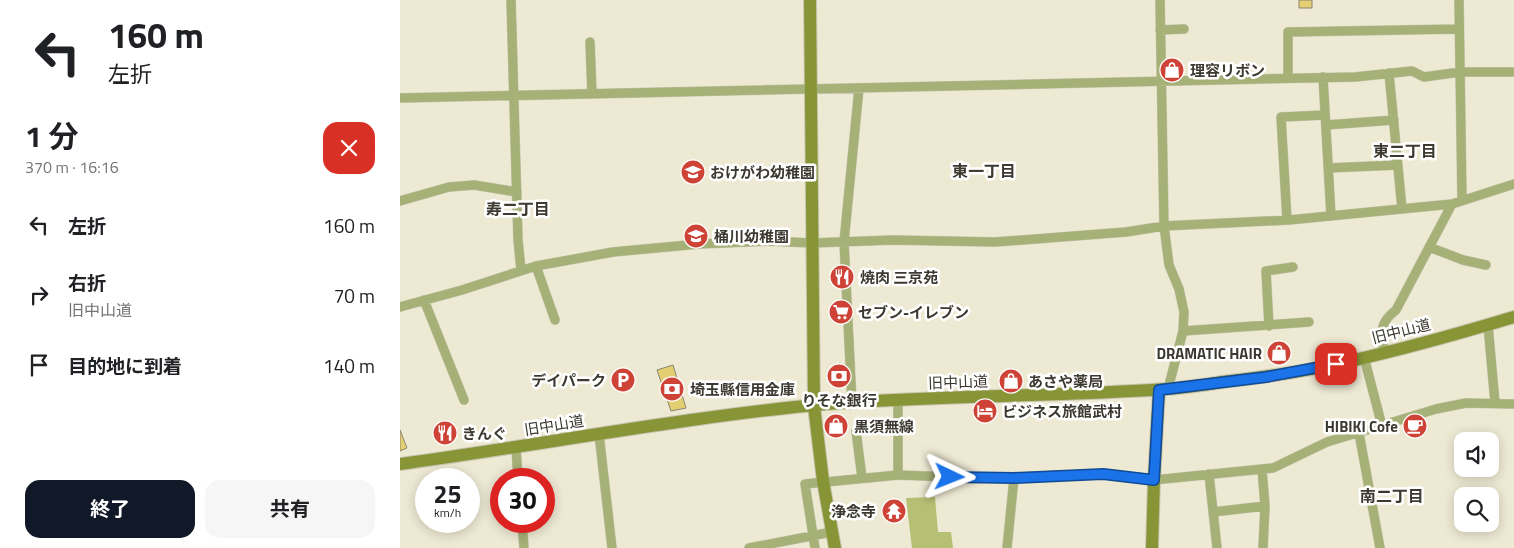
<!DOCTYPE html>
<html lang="ja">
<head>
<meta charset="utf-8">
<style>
  :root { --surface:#fff; --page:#f6f6f6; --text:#202124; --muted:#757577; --accent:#111827 }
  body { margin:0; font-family:"Titillium Web","Noto Sans JP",sans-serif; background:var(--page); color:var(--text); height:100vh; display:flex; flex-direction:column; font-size:19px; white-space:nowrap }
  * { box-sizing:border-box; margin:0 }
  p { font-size:16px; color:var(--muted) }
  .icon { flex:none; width:28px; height:28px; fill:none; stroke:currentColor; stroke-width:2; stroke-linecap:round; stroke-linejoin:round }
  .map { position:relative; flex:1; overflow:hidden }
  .side { display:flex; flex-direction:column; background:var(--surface); width:400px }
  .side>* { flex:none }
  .hud { background:#fff; color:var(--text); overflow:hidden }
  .tools { position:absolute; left:1054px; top:432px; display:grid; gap:10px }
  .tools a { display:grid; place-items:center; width:45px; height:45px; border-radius:10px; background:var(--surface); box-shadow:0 2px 12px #0003; font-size:25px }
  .speed { position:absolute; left:15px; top:468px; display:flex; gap:10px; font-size:25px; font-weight:700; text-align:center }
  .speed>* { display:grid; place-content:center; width:65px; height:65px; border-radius:50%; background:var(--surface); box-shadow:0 2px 12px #0003; line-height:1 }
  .speed small { font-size:12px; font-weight:400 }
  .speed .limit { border:8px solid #d22; background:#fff; color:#111 }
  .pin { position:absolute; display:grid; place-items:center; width:42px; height:42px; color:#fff; margin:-21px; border-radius:10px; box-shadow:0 2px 8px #0006 }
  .me { position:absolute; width:55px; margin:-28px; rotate:92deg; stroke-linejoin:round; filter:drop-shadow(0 0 4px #0008) }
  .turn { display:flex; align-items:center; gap:18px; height:105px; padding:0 25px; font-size:22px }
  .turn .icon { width:65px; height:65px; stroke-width:2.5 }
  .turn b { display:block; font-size:35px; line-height:42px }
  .round { display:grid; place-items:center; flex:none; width:52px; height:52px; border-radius:15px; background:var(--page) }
  .overview { display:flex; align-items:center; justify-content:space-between; height:85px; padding:0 25px }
  h1 { font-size:30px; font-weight:700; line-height:38px }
  .primary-button { display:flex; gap:10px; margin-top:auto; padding:10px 25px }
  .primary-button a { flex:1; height:58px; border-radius:15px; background:var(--accent); color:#fff; font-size:20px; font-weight:700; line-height:58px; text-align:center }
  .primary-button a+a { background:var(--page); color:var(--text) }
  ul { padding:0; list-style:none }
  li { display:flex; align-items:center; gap:15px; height:70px; padding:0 25px }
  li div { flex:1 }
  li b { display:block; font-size:19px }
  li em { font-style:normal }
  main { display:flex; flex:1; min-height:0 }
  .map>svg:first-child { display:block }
</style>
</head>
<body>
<main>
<section class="side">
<div class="hud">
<div class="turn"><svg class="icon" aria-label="left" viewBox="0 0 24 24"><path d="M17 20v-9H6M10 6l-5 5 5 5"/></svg><div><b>160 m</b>左折</div></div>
</div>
<div class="overview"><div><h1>1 分</h1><p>370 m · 16:16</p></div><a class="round" style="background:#d93025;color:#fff"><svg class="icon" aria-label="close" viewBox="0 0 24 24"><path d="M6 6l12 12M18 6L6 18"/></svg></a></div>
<ul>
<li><svg class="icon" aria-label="left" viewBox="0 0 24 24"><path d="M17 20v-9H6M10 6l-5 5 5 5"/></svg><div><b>左折</b></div><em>160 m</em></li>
<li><svg class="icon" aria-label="right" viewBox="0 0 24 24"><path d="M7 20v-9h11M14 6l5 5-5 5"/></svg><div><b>右折</b><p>旧中山道</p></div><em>70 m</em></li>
<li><svg class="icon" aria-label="arrive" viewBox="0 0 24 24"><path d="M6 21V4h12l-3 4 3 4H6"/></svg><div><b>目的地に到着</b></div><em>140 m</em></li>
</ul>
<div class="primary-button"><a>終了</a><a>共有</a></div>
</section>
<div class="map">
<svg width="1114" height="548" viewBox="0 0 1114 548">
  <rect width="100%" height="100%" fill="#eee9d3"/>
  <path fill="#b6c074" d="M535,497L538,532H551L553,548H512L506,498Z"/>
  <path fill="#e3ce72" stroke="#8b8672" d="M899,0H912V8H899Z
    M273,365L286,408L271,411L257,370Z
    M0,430L7,448L0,451Z"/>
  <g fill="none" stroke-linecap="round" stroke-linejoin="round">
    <defs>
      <path id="street" d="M111,0L118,240L121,270
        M760,0L764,226L769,265L779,289L784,312L783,331L768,389
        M1059,0L1062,200
        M760,30L784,29
        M190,42L192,94
        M989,73L1002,209
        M923,77L931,216
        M888,78V32L1059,29
        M0,98L955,77L1012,71L1024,77L1060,72H1114
        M926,125L994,120
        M928,168L998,165
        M0,201L49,187L74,185L117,192
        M887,220L881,117L925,115
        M1029,247L1063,260L1086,265
        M136,266L155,320
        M24,300L64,400
        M0,307L62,290L136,266L213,252L299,244L368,241L412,243L493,240L595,242L726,232L764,226L889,220L1052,204L1114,184
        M1088,325L1095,403
        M869,326L866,271L893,267
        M783,331L909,322
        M984,353C982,332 978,324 996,310L1052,204
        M964,357L982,426
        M452,402L444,242L459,88
        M456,431L462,478
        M959,433L980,548
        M199,434L212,548
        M116,448L118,479
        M862,469L865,506L863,548
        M809,474L817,548
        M498,475V399
        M813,512L865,506
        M122,521L124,548
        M349,548L432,532
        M415,548L405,484L498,475L579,478L703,474L754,480L873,468L927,442L1036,409L1066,403L1114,404
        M607,548L614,478"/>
      <path id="secondary" d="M410,0L414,406L423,481L435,548
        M0,464C141,445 284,417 426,404C539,395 652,397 765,389C784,388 803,385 822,382C855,378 889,374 922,367C987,354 1051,336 1114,317
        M752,548L754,480L759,390"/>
    </defs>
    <use href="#street" stroke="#cac6b2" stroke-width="10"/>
    <use href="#secondary" stroke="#cac6b2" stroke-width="14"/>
    <use href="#street" stroke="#a6b178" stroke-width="9"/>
    <use href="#secondary" stroke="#879537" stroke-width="12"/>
  </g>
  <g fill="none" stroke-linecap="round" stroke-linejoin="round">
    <defs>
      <path id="route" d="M550,477L614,478L703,474L754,480L759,390L866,377L936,364"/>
    </defs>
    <use href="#route" stroke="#114b97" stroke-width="12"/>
    <use href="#route" stroke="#1a73e8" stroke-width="9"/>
  </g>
  <defs>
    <symbol id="shop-disc" viewBox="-11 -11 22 22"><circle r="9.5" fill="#cf4236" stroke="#fff"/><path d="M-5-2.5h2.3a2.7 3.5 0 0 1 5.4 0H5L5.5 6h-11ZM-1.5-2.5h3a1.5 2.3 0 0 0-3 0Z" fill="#fff"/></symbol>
    <symbol id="school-disc" viewBox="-11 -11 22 22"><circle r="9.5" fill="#cf4236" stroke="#fff"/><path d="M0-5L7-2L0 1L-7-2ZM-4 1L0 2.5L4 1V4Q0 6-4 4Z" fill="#fff"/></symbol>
    <symbol id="restaurant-disc" viewBox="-11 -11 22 22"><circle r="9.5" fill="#cf4236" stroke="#fff"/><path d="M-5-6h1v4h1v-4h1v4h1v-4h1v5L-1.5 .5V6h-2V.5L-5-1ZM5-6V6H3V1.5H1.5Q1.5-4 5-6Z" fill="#fff"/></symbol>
    <symbol id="supermarket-disc" viewBox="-11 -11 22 22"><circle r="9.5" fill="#cf4236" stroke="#fff"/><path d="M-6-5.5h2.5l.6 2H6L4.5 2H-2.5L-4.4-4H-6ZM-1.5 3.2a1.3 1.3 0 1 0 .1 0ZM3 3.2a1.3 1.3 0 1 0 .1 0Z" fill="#fff"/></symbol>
    <symbol id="bank-disc" viewBox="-11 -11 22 22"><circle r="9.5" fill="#cf4236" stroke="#fff"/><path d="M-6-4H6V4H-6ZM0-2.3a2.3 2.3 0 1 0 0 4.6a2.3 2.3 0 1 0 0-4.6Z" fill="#fff"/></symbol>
    <symbol id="parking-disc" viewBox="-11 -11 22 22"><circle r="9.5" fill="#cf4236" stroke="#fff"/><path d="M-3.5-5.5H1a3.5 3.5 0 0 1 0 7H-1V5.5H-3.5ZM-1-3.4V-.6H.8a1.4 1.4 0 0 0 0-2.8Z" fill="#fff"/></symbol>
    <symbol id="hotel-disc" viewBox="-11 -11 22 22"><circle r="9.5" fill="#cf4236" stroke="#fff"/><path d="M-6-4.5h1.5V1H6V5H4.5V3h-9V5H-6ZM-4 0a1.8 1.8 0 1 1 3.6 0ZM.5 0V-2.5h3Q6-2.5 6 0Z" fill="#fff"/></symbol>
    <symbol id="cafe-disc" viewBox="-11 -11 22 22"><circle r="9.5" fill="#cf4236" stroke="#fff"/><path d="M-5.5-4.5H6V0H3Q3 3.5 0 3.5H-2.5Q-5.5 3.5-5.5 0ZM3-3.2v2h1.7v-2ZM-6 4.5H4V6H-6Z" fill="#fff"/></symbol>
    <symbol id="temple-disc" viewBox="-11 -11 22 22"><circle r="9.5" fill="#cf4236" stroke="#fff"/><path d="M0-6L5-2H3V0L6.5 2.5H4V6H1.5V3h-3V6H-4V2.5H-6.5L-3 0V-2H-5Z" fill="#fff"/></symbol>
  </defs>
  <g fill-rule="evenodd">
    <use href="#shop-disc" x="758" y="56" width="28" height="28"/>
    <use href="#school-disc" x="279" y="158" width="28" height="28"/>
    <use href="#school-disc" x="282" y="222" width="28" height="28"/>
    <use href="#restaurant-disc" x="428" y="263" width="28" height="28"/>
    <use href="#supermarket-disc" x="427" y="298" width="28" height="28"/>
    <use href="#shop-disc" x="865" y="339" width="28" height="28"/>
    <use href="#bank-disc" x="425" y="362" width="28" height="28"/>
    <use href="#parking-disc" x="209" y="366" width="28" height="28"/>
    <use href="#shop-disc" x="597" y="367" width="28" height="28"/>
    <use href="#bank-disc" x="258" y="375" width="28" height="28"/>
    <use href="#hotel-disc" x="571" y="397" width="28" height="28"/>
    <use href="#shop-disc" x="422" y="412" width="28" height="28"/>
    <use href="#cafe-disc" x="1001" y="412" width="28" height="28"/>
    <use href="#restaurant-disc" x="31" y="419" width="28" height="28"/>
    <use href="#temple-disc" x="480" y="497" width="28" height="28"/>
  </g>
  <g text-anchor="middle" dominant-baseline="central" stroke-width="5" stroke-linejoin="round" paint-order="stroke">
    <g font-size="15" font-weight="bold" fill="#3b3930" stroke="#fff" text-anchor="start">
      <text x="790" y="70">理容リボン</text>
      <text x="310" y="172">おけがわ幼稚園</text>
      <text x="314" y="236">桶川幼稚園</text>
      <text x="460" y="277">焼肉 三京苑</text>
      <text x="458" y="312">セブン-イレブン</text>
      <text x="862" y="353" text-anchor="end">DRAMATIC HAIR</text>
      <text x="206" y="380" text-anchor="end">デイパーク</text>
      <text x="628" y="381">あさや薬局</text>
      <text x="290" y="389">埼玉縣信用金庫</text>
      <text x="439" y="400" text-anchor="middle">りそな銀行</text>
      <text x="602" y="411">ビジネス旅館武村</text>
      <text x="454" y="426">黒須無線</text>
      <text x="998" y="426" text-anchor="end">HIBIKI Cofe</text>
      <text x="62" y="433">きんぐ</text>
      <text x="476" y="511" text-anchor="end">浄念寺</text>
    </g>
    <g font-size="15" fill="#3b3930" stroke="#fff">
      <text transform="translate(1001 331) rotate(-14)">旧中山道</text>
      <text transform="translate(558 382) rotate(-2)">旧中山道</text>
      <text transform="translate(154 425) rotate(-9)">旧中山道</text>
    </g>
    <g font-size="16" font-weight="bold" fill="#3b3930" stroke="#fff">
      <text x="1005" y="151">東二丁目</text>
      <text x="584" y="171">東一丁目</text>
      <text x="118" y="209">寿二丁目</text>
      <text x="992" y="496">南二丁目</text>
    </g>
  </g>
</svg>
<div class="tools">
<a><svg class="icon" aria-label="sound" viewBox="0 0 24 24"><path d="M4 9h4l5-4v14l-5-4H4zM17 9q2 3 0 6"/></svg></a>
<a><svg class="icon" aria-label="search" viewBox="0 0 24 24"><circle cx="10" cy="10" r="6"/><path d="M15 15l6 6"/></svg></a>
</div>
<div class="speed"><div>25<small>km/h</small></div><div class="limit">30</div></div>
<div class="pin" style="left:936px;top:364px;background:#d93025"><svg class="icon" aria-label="arrive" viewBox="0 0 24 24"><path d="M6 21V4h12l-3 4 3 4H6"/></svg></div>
<svg class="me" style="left:550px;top:477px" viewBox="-20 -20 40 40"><path d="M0-17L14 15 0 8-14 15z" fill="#1a73e8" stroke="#fff" stroke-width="4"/></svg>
</div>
</main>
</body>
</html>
